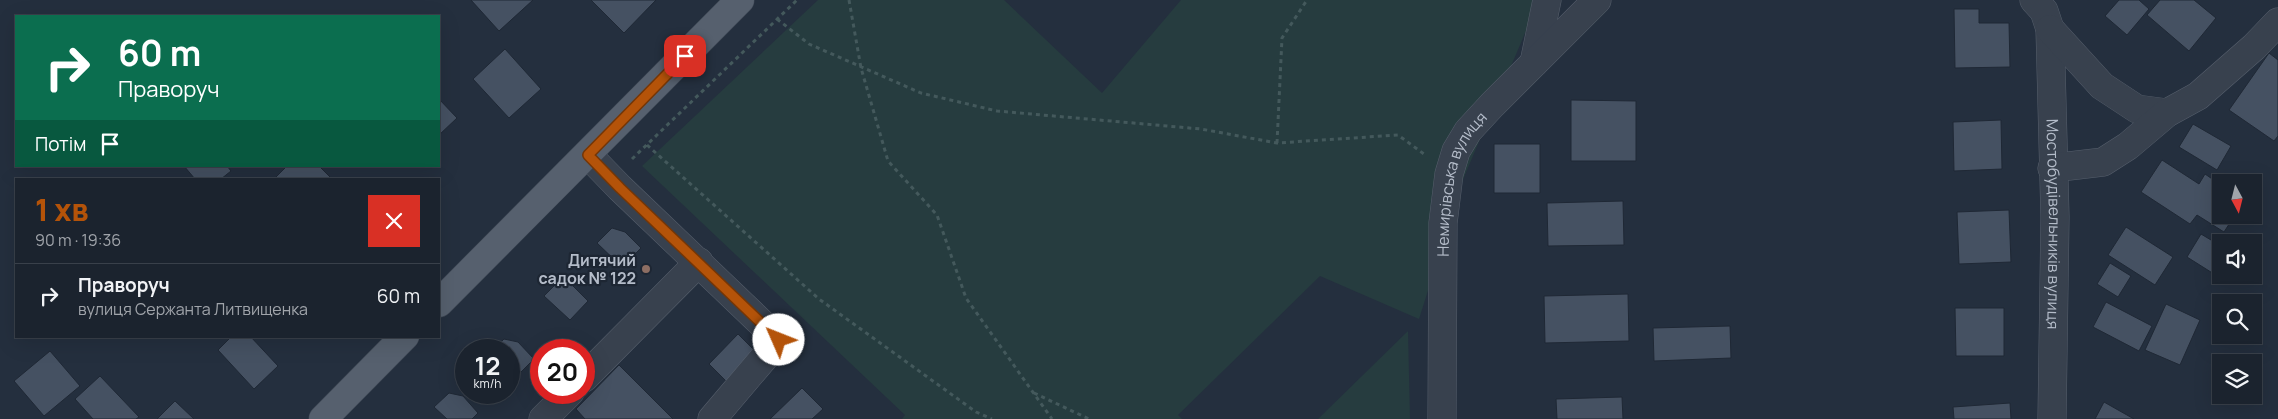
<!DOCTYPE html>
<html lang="uk">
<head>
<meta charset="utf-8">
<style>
  :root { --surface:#1b232e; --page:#282f3a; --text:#f1f3f6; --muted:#a0a4aa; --line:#39404a; --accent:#b45309 }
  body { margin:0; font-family:Manrope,sans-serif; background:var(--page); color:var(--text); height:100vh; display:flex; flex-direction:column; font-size:19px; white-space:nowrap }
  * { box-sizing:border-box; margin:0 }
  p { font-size:16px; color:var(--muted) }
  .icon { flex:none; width:28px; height:28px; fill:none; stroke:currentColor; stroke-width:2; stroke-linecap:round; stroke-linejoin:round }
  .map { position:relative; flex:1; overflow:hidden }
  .side { position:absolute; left:15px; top:178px; width:425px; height:160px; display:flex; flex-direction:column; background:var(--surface); border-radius:0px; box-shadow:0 5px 20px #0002,0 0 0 1px var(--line) }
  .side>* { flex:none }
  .guide { position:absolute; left:15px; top:15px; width:425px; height:152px; border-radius:0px; box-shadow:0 5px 20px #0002,0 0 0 1px var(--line); background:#0b6e4f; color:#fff; overflow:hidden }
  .needle { width:32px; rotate:173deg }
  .fabs { position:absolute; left:2212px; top:174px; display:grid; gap:10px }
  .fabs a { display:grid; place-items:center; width:50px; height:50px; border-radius:0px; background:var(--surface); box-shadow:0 5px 20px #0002,0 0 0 1px var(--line); font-size:25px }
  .speed { position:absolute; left:455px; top:339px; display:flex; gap:10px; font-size:25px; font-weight:700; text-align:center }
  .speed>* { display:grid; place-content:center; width:65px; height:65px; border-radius:50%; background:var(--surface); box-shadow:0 5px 20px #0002,0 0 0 1px var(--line); line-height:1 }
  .speed small { font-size:12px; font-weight:400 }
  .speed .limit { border:8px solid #d22; background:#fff; color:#111 }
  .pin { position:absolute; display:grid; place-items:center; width:42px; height:42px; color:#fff; margin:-21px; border-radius:10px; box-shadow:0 2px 8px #0006 }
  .me { position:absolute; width:55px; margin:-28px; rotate:314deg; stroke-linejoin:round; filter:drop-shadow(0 0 4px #0008) }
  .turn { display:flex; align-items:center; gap:18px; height:105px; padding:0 20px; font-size:22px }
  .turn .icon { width:65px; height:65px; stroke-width:2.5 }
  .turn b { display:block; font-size:35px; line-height:42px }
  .then { display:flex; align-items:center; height:48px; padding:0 20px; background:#0003; gap:10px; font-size:19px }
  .round { display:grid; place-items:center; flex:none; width:52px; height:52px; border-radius:0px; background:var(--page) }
  .head { display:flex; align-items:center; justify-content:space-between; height:85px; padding:0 20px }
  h1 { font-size:30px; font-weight:800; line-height:38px; color:var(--accent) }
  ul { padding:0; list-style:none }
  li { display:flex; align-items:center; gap:15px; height:65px; padding:0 20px; border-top:1px solid var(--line) }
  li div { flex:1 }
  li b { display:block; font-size:19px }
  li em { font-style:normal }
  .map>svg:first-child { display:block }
</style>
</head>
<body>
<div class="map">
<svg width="2278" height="419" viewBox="0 0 2278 419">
  <rect width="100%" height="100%" fill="#242f3e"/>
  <path fill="#263c3f" d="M818,0H1004L1102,93L1181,0H1539L1464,177L1419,319L1320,276L1178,415L1182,419H902L905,415L642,166Z
    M1408,331L1410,419H1318Z"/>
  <path fill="#455162" stroke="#1f2835" d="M471,0H533L499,31Z
    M591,0H656L624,33Z
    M2119,0H2139L2149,9L2127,35L2105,16Z
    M2160,0H2194L2216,18L2189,51L2147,15Z
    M1954,9H1979V23H2009L2010,67L1955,68Z
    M505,49L541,89L509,118L473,79Z
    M2269,53L2278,60V136L2274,141L2229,110Z
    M439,99L457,118L439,135Z
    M1571,100L1636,101V161H1571Z
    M2001,120L2002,169L1954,171L1953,122Z
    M2193,124L2231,146L2217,170L2179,147Z
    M1494,144H1540V193H1494Z
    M2162,160L2199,184L2205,174L2221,185V215H2235L2224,232L2197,215L2190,224L2141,192Z
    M184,166H227L231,171L221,179H195Z
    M287,166H319L332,179H274Z
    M1623,201L1624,245L1548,246L1547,203Z
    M2009,210L2011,262L1959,264L1957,212Z
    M2126,227L2173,257L2155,285L2108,255Z
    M612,228L625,232L641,248L622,267L597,243Z
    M2201,234L2221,246V262L2214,274L2187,257Z
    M2110,263L2131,276L2118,297L2097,284Z
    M559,281L572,285L588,301L570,320L544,296Z
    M1628,294L1629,341L1545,343L1544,296Z
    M2106,302L2152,326L2139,351L2093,327Z
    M2166,304L2200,320L2180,365L2145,350Z
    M1955,308H2004V356H1956Z
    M1730,326L1731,358L1654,361L1653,328Z
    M738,334L757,353L728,383L709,364Z
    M232,336H250L278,366L254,389L218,350Z
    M504,339L518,342L534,359L516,377L509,371V350H493Z
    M50,351L80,386L44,416L14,381Z
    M619,365L673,419H585L576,409Z
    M100,376L139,417L136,419H93L75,399Z
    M802,388L823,409L812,419H770Z
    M449,393L463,396L478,413L472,419H447L434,407Z
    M1622,397L1623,419H1557L1556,399Z
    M175,401L194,419H157Z
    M2104,402L2134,419H2095Z
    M2010,403L2011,419H1954L1953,407Z"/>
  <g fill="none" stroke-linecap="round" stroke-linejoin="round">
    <defs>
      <g id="minor">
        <path id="s1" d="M2034,0L2044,11L2050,29L2055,217L2052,419"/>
        <path d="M2050,29L2102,86L2137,109L2167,113"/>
        <path d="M1534,63L1547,0"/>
        <path d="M588,155L620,188L779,340L712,419"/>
        <path d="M2052,168L2103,162L2128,146L2167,113L2198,96L2254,47L2278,22"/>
        <path d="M584,378L699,262"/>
        <path d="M543,419L570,392"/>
        <path id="s2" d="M1442,419L1443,223L1449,174L1456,151L1468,131L1492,105L1597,0"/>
      </g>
      <path id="major" d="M439,303L740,0
        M323,419L405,336"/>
    </defs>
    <use href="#minor" stroke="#565f6c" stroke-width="29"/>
    <use href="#major" stroke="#414a57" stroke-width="29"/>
    <path stroke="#44595c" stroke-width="3" stroke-dasharray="4 4" stroke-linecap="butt" d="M849,0L861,68L888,161L937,215L966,298L1052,419
      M777,19L809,44L921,93L997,111L1201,129L1277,143L1398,135L1424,154
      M1277,143L1282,38L1307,0
      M647,145L819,299L976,412L992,419
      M632,159L797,0
      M1034,393L1089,419"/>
    <use href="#minor" stroke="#38414e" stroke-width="28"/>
    <use href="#major" stroke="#56606e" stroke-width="28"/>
  </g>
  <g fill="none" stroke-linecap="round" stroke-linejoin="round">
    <defs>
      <path id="route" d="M685,56L588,155L620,188L779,340"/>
    </defs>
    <use href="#route" stroke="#753606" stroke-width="12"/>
    <use href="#route" stroke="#b45309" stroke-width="9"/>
  </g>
  <circle fill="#8d6e63" stroke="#1d2633" stroke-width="2" cx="646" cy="269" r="5"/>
  <g text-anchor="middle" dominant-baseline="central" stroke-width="4.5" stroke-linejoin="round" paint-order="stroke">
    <g font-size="16" fill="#b4bcc9" stroke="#1d2633">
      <text stroke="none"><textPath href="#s2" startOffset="239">Немирівська вулиця</textPath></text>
      <text stroke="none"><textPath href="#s1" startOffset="229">Мостобудівельників вулиця</textPath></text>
    </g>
    <g font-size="16" font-weight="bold" fill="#b4bcc9" stroke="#1d2633" text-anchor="end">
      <text x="636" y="260">Дитячий<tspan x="636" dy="18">садок № 122</tspan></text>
    </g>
  </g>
</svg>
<div class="fabs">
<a><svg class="needle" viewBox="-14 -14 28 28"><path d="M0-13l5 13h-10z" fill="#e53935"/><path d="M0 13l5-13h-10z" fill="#a0a4aa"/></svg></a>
<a><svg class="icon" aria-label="sound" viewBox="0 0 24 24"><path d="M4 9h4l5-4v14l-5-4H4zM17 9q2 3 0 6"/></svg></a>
<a><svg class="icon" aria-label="search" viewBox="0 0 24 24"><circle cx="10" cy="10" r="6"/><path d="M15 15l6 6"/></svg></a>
<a><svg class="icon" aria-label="layers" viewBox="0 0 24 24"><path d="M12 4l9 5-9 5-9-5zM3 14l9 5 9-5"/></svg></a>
</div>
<div class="speed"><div>12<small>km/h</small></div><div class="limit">20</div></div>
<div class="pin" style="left:685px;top:56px;background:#d93025"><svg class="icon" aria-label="arrive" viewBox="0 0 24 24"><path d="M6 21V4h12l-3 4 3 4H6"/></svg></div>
<svg class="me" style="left:779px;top:340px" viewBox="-20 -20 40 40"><circle r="19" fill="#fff"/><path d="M0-13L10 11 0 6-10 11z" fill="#b45309"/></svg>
<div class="guide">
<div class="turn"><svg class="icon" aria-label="right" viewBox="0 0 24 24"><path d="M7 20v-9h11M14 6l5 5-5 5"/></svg><div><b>60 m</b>Праворуч</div></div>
<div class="then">Потім<svg class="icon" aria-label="arrive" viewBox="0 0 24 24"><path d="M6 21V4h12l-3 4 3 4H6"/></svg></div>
</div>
<section class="side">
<div class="head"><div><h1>1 хв</h1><p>90 m · 19:36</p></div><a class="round" style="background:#d93025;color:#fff"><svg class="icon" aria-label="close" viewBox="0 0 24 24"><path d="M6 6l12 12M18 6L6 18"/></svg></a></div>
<ul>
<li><svg class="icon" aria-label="right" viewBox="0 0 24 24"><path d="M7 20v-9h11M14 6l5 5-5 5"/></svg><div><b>Праворуч</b><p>вулиця Сержанта Литвищенка</p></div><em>60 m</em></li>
</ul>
</section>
</div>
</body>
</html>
